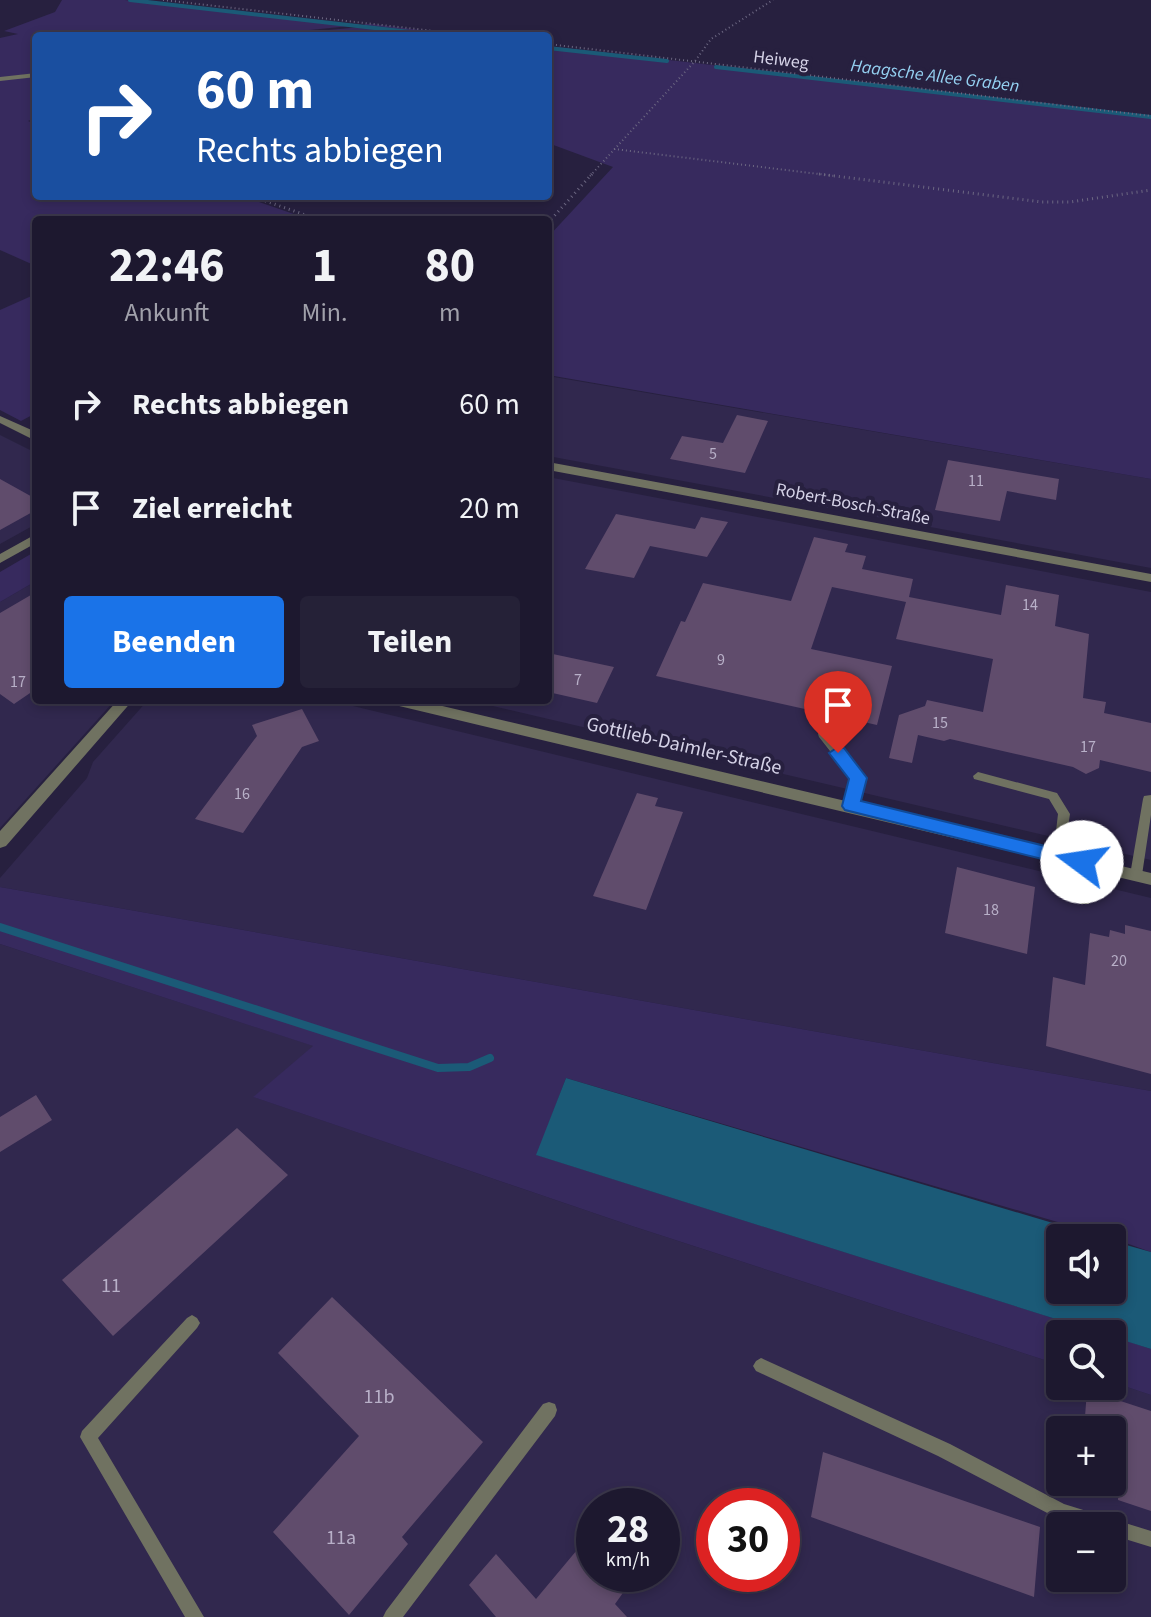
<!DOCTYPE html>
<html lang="de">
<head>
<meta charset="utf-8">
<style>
  :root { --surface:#1d182f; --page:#252137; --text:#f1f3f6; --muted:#a0a0aa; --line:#3b374b; --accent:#1a73e8 }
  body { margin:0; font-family:"Source Sans 3",sans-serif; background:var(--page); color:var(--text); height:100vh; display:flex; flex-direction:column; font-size:30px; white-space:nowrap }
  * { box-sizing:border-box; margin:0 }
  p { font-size:26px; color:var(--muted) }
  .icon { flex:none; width:44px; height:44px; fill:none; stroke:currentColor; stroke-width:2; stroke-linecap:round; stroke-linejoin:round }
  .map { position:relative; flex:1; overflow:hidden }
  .drawer { position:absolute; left:32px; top:216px; width:520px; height:488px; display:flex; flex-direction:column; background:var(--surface); border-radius:8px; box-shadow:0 4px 12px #0003,0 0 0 2px var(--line) }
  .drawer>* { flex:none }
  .hud { position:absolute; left:32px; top:32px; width:520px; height:168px; border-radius:8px; box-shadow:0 4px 12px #0003,0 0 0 2px var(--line); background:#1a4fa0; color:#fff; overflow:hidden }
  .tools { position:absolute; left:1046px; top:1224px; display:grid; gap:16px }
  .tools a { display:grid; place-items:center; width:80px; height:80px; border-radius:8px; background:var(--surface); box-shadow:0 4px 12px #0003,0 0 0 2px var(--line); font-size:40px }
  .speed { position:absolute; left:576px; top:1488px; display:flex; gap:16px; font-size:40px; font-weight:700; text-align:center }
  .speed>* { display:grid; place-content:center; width:104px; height:104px; border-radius:50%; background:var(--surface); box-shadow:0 4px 12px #0003,0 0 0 2px var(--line); line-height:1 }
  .speed small { font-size:20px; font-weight:400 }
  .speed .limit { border:12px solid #d22; background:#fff; color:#111 }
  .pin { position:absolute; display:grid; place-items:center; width:68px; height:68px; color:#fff; margin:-82px -34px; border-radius:50% 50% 50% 0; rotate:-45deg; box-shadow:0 0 8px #0007 }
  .pin .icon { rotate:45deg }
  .me { position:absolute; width:88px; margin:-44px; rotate:284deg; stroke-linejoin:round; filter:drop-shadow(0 0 6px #0008) }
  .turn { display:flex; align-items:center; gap:28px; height:168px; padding:0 32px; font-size:36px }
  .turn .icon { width:104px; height:104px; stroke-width:2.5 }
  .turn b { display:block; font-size:56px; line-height:68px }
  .eta { display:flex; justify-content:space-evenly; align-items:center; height:136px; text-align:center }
  .eta b { font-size:48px; font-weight:700; line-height:56px }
  .button { display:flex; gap:16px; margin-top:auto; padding:16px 32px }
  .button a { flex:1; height:92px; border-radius:8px; background:var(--accent); color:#fff; font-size:32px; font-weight:700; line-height:92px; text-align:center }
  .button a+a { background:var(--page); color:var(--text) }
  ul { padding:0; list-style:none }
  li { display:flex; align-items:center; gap:24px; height:104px; padding:0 32px }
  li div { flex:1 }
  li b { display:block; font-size:30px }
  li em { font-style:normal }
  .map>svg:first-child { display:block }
</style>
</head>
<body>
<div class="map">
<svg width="1151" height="1617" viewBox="0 0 1151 1617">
  <rect width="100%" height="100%" fill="#27203f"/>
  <path fill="#31284e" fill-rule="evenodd" d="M548,376L1151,479V568L548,456Z
    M0,435L36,453V524L0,544Z
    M548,477L1151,592V860L467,700H548Z
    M36,581V700H115L0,828V602Z
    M148,700H328L1151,898V1091L0,887V878L87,778L93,762Z
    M0,944L314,1046L254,1097L629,1225L1060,1365V1386H1112V1382L1151,1395V1617H0ZM1060,1430H1112V1482H1060ZM594,1506H662V1574H594ZM714,1506H782V1574H714ZM1060,1526H1112V1578H1060Z"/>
  <path fill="#372a5e" d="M62,0H125L350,26L248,36H36V73L0,78V38L18,34L4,31L55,12Z
    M365,24H371L471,36H261L362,27Z
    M548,46L1151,116V479L548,375V237L613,167L548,143Z
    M36,76V118L28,121L36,124V196H242L311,220H36V266L0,250V80Z
    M36,294V413L21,421L0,410V310Z
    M36,551V581L0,602V572Z
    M0,887L1151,1091V1252L1112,1238L566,1078L537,1155L1104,1334H1060V1365L629,1225L253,1097L313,1046L0,944Z
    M1112,1336L1151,1349V1395L1112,1382Z"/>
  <path fill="#1b5a77" d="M566,1078L1103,1238H1060V1290H1112V1241L1151,1252V1349L536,1155Z"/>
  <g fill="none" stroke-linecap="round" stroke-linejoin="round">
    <path stroke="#1b5a77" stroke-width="4" d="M130,0L445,36
      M548,48L667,61
      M716,67L1151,117"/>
    <path stroke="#1b5a77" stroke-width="8" d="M0,927L438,1068L469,1067L490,1058"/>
  </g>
  <path fill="#604c6c" d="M737,415L768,421L745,473L670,459L682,436L723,443Z
    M948,460L1059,479L1056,500L1007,491L1000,521L935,510Z
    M0,479L36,499V510L0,530Z
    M616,514L695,529L701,517L728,522L707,557L650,546L634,578L585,569Z
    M814,537L848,544L845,552L866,556L862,569L913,579L909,597L1001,615L1006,585L1059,595L1055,626L1089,634L1083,698L1106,702L1104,713L1151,723V772L1100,760L1099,768L1086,774L1073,767L950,739L944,741L918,735L912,763L889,758L899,715L925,706L927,700L983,712L993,659L896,639L906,602L832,587L811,649L892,666L877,725L656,676L681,621L685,622L703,583L791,601Z
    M36,592V689L14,704L0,694V613Z
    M548,653L614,667L597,703L548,692Z
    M302,709L319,741L302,747L243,833L195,819L257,736L252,725Z
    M637,793L658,798L655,806L683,812L646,910L593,896Z
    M957,867L1035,887L1027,954L945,933Z
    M1125,925L1151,931V1074L1046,1046L1053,977L1085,985L1090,933L1109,937L1110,930L1125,934Z
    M36,1095L52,1120L0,1152V1117Z
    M237,1128L288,1175L113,1336L62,1280Z
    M332,1297L483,1442L402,1537L408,1544L349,1615L273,1532L359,1436L278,1353Z
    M1087,1390L1151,1411V1511L1118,1500L1120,1462L1112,1459V1430H1084Z
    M823,1452L1040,1527L1034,1597L811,1517Z
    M582,1544L594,1557V1574H610L625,1590L615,1604L627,1617H496L469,1585L496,1554L536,1599Z"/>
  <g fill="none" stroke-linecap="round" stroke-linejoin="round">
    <path stroke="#6c6782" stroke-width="2" stroke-dasharray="1 3" stroke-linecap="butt" d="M163,0L478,36
      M548,44L1151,116
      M614,149L835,176
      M590,176L695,61L711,39L773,0"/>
    <path stroke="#6c6782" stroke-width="3" stroke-dasharray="1 4" stroke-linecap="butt" d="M819,174L1042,202H1070L1151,190
      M251,196L320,220
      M548,223L592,174"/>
    <path fill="#707261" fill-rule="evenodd" d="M36,73V77L0,81V77Z
      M823,730L827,731L863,778L855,809L851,810L846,806L852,779L819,737L818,734L819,731Z
      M978,772L1057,793L1070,814L1063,860H1055L1053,857L1058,814L1049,799L974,779L973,776Z
      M1151,795V815L1142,875L1140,878H1132L1130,875L1143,799L1144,796Z
      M1082,858L1086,859L1088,862L1091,901L1089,904H1081L1079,901L1076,862L1078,859Z
      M192,1315L197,1318L200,1323L197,1328L98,1438L204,1617H185L80,1437L82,1431L187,1318Z
      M761,1358L950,1444L1064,1504L1151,1531V1547L1112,1535V1526H1083L1055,1517L938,1456L756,1371L753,1366L756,1361Z
      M549,1402L555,1404L557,1410L555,1416L403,1617H383L386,1611L543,1404Z"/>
    <path fill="#707261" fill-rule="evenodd" d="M0,416L36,432V441L0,423Z
      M548,462L1151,574V582L548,470Z
      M36,534V543L0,563V554Z
      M118,700H133L6,846L0,848V831Z
      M388,700H417L1151,873V885L395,705Z"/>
  </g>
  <path fill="#1a73e8" stroke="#114b97" stroke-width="2" d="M838,747L844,748L867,778L861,801L1082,855L1091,862L1082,869L845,810L842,806L849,779L829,753Z"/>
  <g text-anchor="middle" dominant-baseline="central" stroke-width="8" stroke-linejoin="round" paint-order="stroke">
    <g font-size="16" fill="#b8b0c8">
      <text x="713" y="454">5</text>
      <text x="976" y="481">11</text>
      <text x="1030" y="605">14</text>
      <text x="721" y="660">9</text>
      <text x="578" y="680">7</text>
      <text x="18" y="682">17</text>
      <text x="940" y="723">15</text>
      <text x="1088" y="747">17</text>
      <text x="242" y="794">16</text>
      <text x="991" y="910">18</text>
      <text x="1119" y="961">20</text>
    </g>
    <g font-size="18" fill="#d5d2e7" stroke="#27203f">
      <text transform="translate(781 60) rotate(7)">Heiweg</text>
      <text transform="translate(853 504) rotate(11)">Robert-Bosch-Straße</text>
    </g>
    <g font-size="18" font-style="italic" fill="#95d1f2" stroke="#27203f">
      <text transform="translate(935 76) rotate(7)">Haagsche Allee Graben</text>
    </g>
    <g font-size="20" fill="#d5d2e7" stroke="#27203f">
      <text transform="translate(684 746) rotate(13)">Gottlieb-Daimler-Straße</text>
    </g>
    <g font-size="20" fill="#b8b0c8">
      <text x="111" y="1286">11</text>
      <text x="379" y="1397">11b</text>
      <text x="341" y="1538">11a</text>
    </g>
  </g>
</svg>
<div class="tools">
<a><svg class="icon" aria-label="sound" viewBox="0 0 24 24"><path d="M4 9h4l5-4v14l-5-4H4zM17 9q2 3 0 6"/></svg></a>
<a><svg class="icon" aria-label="search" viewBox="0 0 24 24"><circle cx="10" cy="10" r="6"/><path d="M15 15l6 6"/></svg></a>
<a>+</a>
<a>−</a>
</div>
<div class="speed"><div>28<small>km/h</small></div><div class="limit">30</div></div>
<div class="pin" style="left:838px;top:753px;background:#d93025"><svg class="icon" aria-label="arrive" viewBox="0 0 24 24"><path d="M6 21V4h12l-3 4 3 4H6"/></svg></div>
<svg class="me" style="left:1082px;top:862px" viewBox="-20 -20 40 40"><circle r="19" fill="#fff"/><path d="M0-13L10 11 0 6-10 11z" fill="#1a73e8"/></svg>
<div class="hud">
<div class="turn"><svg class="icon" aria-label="right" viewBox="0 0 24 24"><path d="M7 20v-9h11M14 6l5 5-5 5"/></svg><div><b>60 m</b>Rechts abbiegen</div></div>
</div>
<section class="drawer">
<div class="eta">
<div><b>22:46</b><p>Ankunft</p></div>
<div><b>1</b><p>Min.</p></div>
<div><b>80</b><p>m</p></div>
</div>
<ul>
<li><svg class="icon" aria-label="right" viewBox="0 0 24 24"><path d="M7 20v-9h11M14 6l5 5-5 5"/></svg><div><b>Rechts abbiegen</b></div><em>60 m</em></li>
<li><svg class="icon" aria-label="arrive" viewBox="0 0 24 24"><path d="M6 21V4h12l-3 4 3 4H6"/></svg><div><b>Ziel erreicht</b></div><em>20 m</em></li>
</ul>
<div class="button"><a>Beenden</a><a>Teilen</a></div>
</section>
</div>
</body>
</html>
